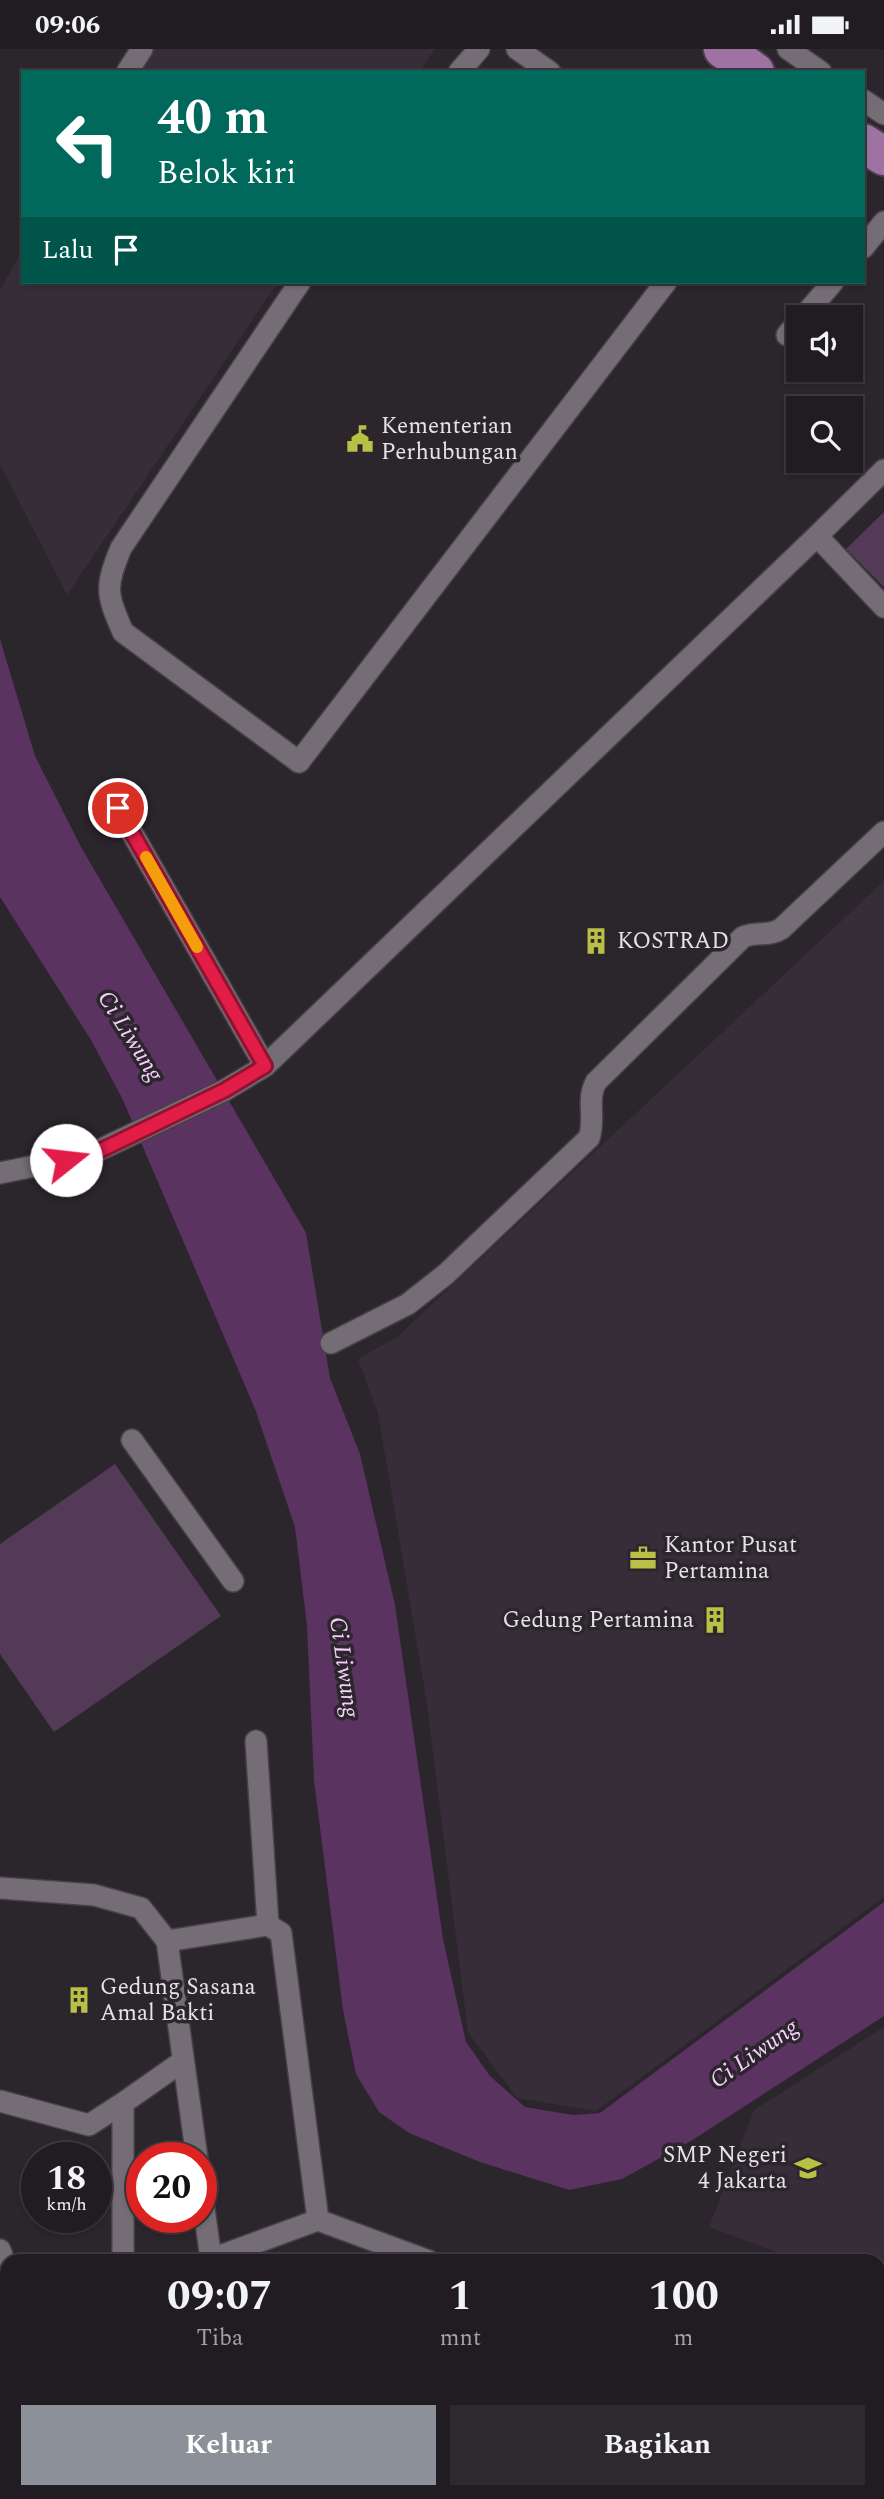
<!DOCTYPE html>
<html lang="id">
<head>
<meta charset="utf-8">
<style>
  :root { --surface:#201c21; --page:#2d292e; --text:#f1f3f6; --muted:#a2a1a5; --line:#3d3a3f; --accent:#8c9099 }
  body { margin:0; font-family:Spectral,serif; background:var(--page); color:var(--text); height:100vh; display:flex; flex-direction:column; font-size:26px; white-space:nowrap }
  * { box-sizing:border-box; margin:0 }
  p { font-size:23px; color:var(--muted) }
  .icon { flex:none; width:38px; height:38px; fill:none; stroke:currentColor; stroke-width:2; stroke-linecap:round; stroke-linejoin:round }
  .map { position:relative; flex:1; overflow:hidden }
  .details { position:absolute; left:0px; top:2205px; width:886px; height:245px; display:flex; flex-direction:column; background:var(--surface); border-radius:21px 21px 0 0; box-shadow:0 2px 5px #0004,0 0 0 2px var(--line) }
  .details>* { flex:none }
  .hud { position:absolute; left:21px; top:21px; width:844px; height:214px; border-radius:0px; box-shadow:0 2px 5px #0004,0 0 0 2px var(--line); background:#00695c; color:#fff; overflow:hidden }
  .buttons { position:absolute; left:786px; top:256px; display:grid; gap:14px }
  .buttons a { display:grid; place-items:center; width:77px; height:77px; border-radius:0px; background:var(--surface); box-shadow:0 2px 5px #0004,0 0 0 2px var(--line); font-size:35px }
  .speed { position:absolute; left:21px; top:2093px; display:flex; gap:14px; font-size:35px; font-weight:700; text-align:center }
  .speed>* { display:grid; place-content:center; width:91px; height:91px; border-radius:50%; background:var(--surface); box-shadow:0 2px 5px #0004,0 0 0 2px var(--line); line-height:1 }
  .speed small { font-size:18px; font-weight:400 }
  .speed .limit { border:10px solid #d22; background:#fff; color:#111 }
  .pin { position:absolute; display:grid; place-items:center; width:60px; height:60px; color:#fff; margin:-30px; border:4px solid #fff; border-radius:50%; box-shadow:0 2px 7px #0007 }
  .me { position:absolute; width:77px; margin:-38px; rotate:74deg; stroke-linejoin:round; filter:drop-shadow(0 0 5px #0008) }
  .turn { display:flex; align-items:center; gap:24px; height:147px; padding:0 21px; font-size:32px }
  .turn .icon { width:91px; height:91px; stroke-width:2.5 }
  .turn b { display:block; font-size:49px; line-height:60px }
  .then { display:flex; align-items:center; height:66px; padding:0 21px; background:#0003; gap:14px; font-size:26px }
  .eta { display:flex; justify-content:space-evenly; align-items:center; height:119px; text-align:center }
  .eta b { font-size:42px; font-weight:700; line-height:49px }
  .primary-button { display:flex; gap:14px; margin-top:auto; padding:14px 21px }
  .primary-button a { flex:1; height:80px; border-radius:0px; background:var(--accent); color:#fff; font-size:28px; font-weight:700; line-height:80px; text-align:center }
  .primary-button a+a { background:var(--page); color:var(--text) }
  .status { display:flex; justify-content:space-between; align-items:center; height:49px; padding:0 35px; background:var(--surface); direction:ltr }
  .status svg { height:19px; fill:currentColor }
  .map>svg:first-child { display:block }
</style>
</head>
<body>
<div class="status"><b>09:06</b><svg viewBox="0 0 49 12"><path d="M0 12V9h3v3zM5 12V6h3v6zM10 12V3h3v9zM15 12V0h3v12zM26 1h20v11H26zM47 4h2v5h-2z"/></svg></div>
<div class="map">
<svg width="884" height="2450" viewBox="0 0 884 2450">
  <rect width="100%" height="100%" fill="#2b252c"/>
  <path fill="#372d39" d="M136,0H435L419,23H123Z
    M23,200V233H278L67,546L0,415V241Z
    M884,832V1848L596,2062L517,2049L468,1983L427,1655L378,1364L358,1310L397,1288Z
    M884,1978V2244L879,2242L878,2212H800L709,2178L754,2061Z"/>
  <path fill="#533a57" d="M884,463V538L846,500Z
    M115,1415L221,1567L54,1683L0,1605V1495Z"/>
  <path fill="#5a3360" d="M0,590L35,707L81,798L306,1184L330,1329L360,1405L395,1556L443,1890L466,1993L490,2027L525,2058L573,2066L600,2064L884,1853V1967L691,2092L622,2130L569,2141L480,2113L409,2084L379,2063L356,2025L343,1961L314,1731L307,1577L295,1478L255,1360L122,1049L91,991L0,848Z"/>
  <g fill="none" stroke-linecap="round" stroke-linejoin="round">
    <defs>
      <path id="lane" d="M517,0L550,23
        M788,0L821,23
        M127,23L142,0
        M459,23L479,0
        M863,51L884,65
        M863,199L884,173
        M300,233L121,499C105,538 106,544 123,583L299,713L666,233
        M803,268L833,233
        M787,286L798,273
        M884,421L817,487L884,558
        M118,759L265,1017
        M0,1124L89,1106L225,1041L265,1017L817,487
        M331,1294L408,1255L446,1225L589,1089C596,1070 586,1051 596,1033L743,888C757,882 768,888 781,880L884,783
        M132,1391L233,1532
        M256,1692L268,1876
        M0,1839L94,1846L141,1859L167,1892L197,2109
        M167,1892L268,1876L281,1884L318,2171L429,2212
        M0,2052L89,2076L123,2054V2212
        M123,2054L183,2012
        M201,2138L211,2210
        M0,2201L7,2220
        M206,2212L318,2171
        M878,2316L884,2319
        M0,2320L7,2315
        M149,2443L165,2450"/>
      <path id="primary" d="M723,0L755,23
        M863,94L884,107"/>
    </defs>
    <use href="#lane" stroke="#464147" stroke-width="24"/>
    <use href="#primary" stroke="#464147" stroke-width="42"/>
    <use href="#lane" stroke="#756d76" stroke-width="21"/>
    <use href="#primary" stroke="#9e73a4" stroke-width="38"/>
  </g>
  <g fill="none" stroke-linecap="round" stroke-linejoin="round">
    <defs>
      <path id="route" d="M66,1111L89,1107L225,1041L265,1017L118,759"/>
    </defs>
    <use href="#route" stroke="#92132f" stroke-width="18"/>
    <use href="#route" stroke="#e11d48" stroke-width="12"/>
    <path stroke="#f59e0b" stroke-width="12" d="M146,808L197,898"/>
  </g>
  <defs>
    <symbol id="civic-bare" viewBox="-9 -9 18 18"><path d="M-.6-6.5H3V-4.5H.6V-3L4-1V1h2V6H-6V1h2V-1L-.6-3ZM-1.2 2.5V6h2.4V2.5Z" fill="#bac046" stroke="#2b252c" stroke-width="2.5" paint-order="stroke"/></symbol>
    <symbol id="building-bare" viewBox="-9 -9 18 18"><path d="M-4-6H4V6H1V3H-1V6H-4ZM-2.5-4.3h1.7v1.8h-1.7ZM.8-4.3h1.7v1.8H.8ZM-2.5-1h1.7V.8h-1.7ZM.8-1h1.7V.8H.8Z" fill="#bac046" stroke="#2b252c" stroke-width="2.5" paint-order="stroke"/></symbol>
    <symbol id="office-bare" viewBox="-9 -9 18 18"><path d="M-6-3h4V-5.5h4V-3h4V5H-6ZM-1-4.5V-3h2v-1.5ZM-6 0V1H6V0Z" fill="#bac046" stroke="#2b252c" stroke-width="2.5" paint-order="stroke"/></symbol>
    <symbol id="school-bare" viewBox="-9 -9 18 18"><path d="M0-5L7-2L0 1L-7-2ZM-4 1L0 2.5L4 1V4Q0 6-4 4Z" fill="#bac046" stroke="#2b252c" stroke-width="2.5" paint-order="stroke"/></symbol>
  </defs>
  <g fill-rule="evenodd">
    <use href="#civic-bare" x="341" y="371" width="38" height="38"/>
    <use href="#building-bare" x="577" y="873" width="38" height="38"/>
    <use href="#office-bare" x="624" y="1490" width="38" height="38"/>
    <use href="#building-bare" x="696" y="1552" width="38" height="38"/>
    <use href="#building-bare" x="60" y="1932" width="38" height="38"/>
    <use href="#school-bare" x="789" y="2100" width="38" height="38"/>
  </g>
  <g text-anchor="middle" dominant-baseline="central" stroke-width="7" stroke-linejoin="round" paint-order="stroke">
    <g font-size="23" fill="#e6e2e7" stroke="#2b252c" text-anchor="start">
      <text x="381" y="377">Kementerian<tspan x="381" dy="26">Perhubungan</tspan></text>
      <text x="617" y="892">KOSTRAD</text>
      <text x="664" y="1496">Kantor Pusat<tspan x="664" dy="26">Pertamina</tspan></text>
      <text x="694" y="1571" text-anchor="end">Gedung Pertamina</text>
      <text x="100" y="1938">Gedung Sasana<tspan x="100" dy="26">Amal Bakti</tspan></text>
      <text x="787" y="2106" text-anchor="end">SMP Negeri<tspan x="787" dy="26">4 Jakarta</tspan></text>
    </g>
    <g font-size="24" font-style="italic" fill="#f6d0fb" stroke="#2b252c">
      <text transform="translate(130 987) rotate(58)">Ci Liwung</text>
      <text transform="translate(344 1618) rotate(82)">Ci Liwung</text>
      <text transform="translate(754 2005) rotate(-35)">Ci Liwung</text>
    </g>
  </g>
</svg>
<div class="buttons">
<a><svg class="icon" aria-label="sound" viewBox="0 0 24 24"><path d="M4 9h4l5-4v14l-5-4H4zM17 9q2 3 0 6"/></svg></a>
<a><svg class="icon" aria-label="search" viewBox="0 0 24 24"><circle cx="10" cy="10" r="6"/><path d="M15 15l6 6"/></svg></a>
</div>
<div class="speed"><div>18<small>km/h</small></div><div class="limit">20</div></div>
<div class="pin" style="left:118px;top:759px;background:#d93025"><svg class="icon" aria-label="arrive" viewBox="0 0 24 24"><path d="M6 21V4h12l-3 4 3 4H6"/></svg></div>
<svg class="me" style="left:66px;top:1111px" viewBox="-20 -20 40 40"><circle r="19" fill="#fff"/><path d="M0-13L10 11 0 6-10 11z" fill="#e11d48"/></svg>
<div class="hud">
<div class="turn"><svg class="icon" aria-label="left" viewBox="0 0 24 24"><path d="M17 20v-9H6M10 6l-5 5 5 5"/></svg><div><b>40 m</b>Belok kiri</div></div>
<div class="then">Lalu<svg class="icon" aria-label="arrive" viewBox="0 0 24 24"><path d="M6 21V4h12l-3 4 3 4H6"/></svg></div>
</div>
<section class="details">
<div class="eta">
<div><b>09:07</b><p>Tiba</p></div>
<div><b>1</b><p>mnt</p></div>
<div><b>100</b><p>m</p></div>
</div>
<div class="primary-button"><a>Keluar</a><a>Bagikan</a></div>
</section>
</div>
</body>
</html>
